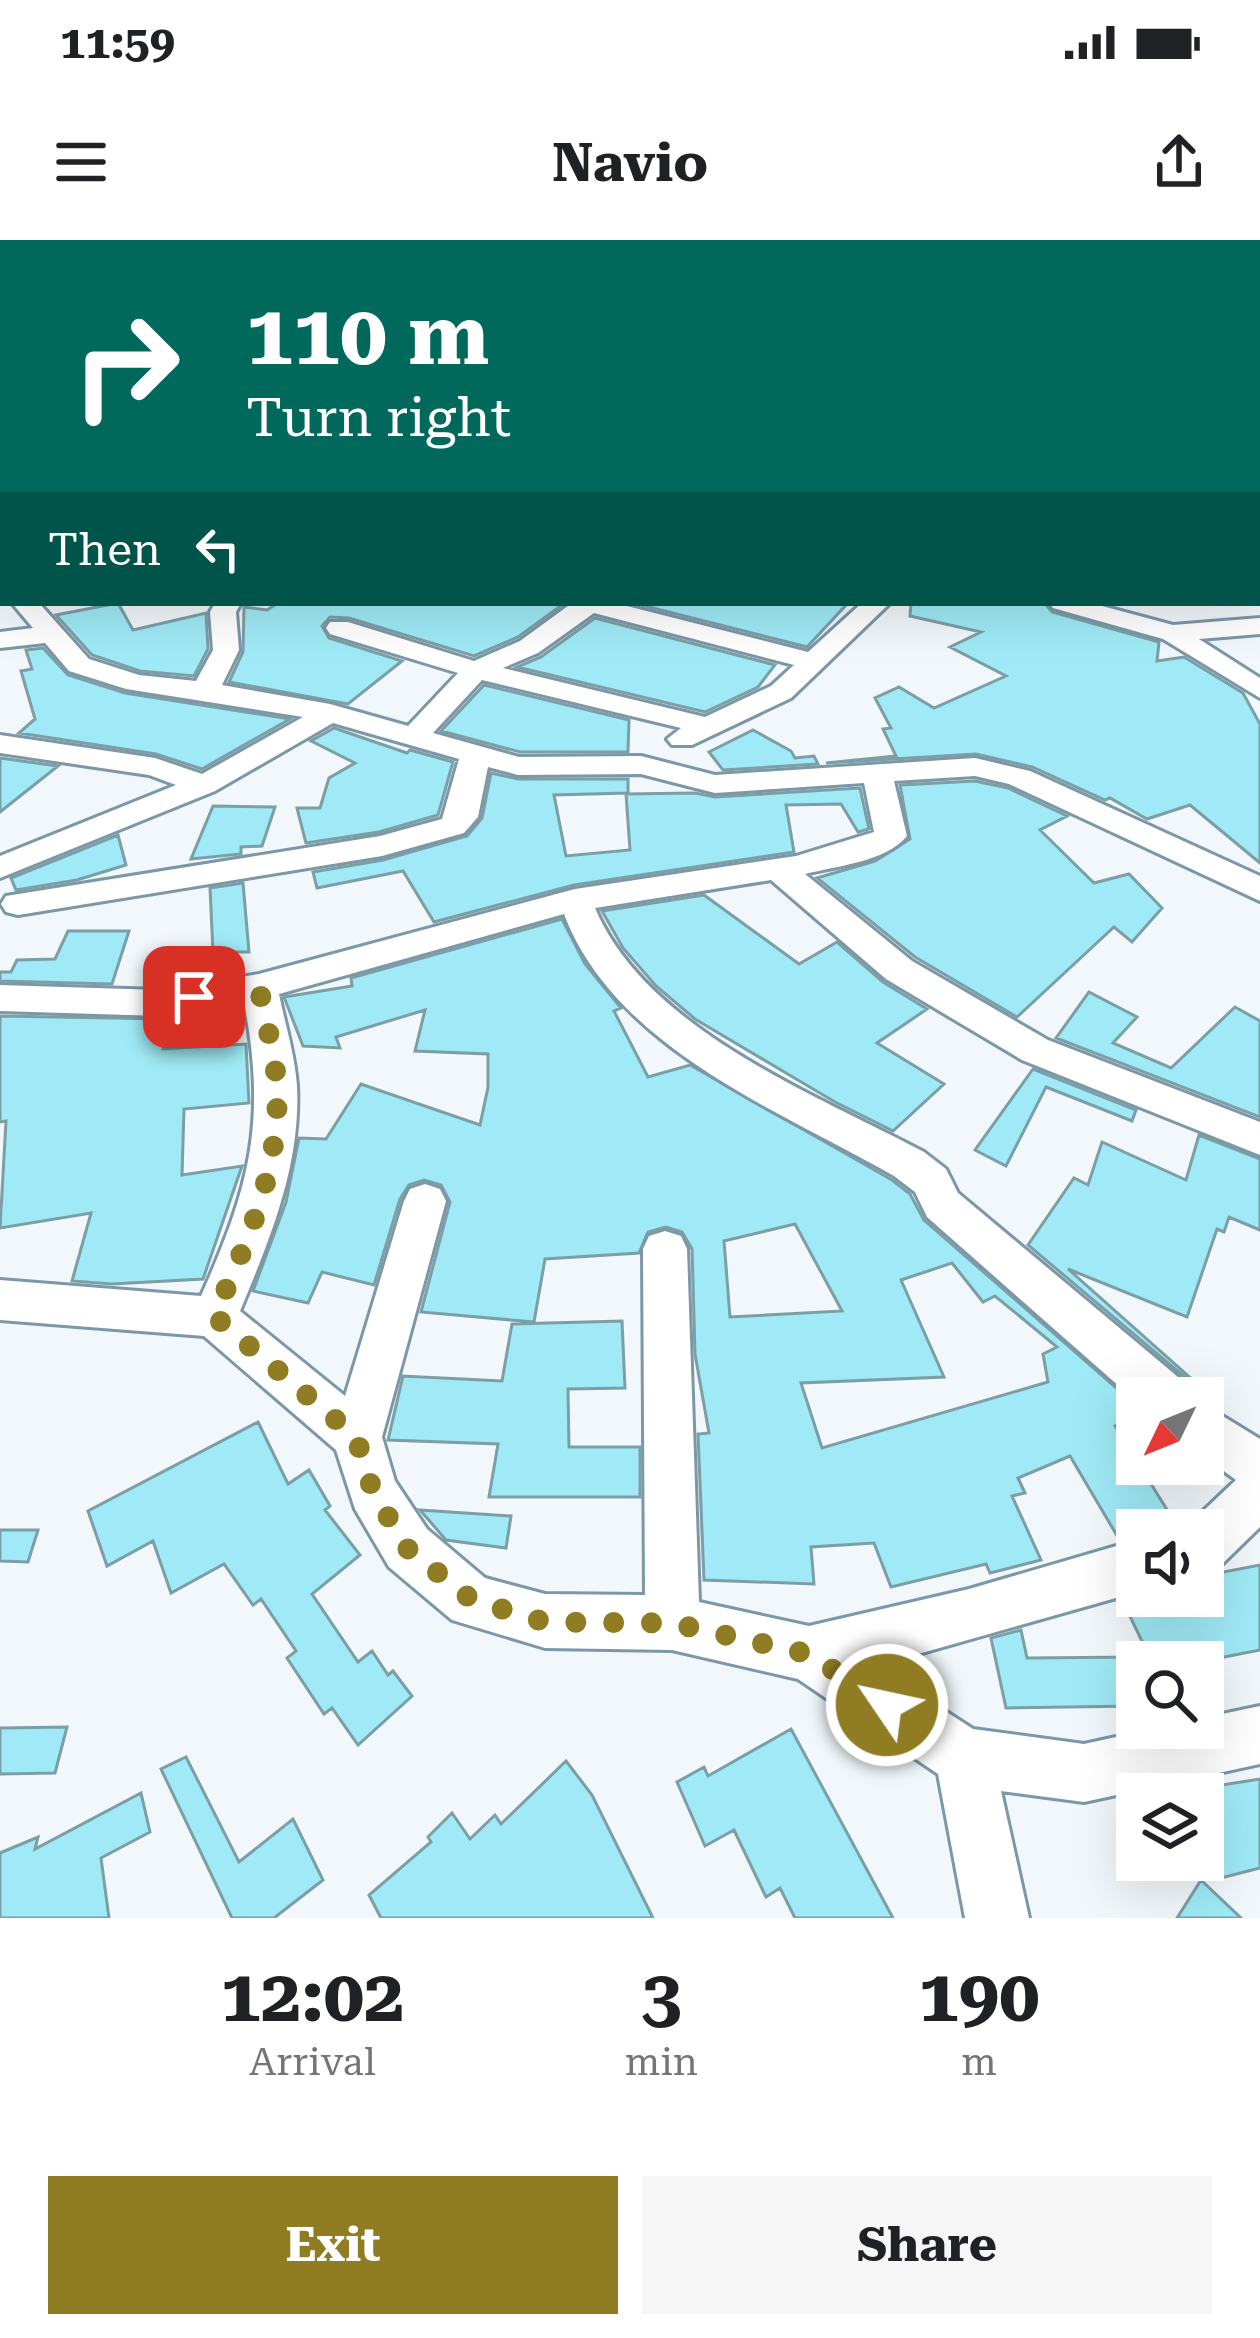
<!DOCTYPE html>
<html lang="en">
<head>
<meta charset="utf-8">
<style>
  :root { --surface:#fff; --page:#f6f6f6; --text:#202124; --muted:#757577; --accent:#907c22 }
  body { margin:0; font-family:"Roboto Serif",serif; background:var(--page); color:var(--text); height:100vh; display:flex; flex-direction:column; font-size:45px; white-space:nowrap }
  * { box-sizing:border-box; margin:0 }
  p { font-size:39px; color:var(--muted) }
  .icon { flex:none; width:66px; height:66px; fill:none; stroke:currentColor; stroke-width:2; stroke-linecap:round; stroke-linejoin:round }
  .map { position:relative; height:1678px; overflow:hidden }
  .panel { display:flex; flex-direction:column; background:var(--surface); flex:1 }
  .panel>* { flex:none }
  .guide { position:absolute; left:0px; top:0px; width:1260px; height:366px; box-shadow:0 12px 48px #0002; background:#00695c; color:#fff; overflow:hidden }
  .needle { width:78px; rotate:227deg }
  .fabs { position:absolute; left:1116px; top:1137px; display:grid; gap:24px }
  .fabs a { display:grid; place-items:center; width:108px; height:108px; border-radius:0px; background:var(--surface); box-shadow:0 12px 48px #0002; font-size:60px }
  .pin { position:absolute; display:grid; place-items:center; width:102px; height:102px; color:#fff; margin:-51px; border-radius:24px; box-shadow:0 6px 18px #0006 }
  .me { position:absolute; width:132px; margin:-66px; rotate:304deg; stroke-linejoin:round; filter:drop-shadow(0 0 9px #0008) }
  .turn { display:flex; align-items:center; gap:42px; height:252px; padding:0 48px; font-size:54px }
  .turn .icon { width:156px; height:156px; stroke-width:2.5 }
  .turn b { display:block; font-size:84px; line-height:102px }
  .then { display:flex; align-items:center; height:114px; padding:0 48px; background:#0003; gap:24px; font-size:45px }
  .eta { display:flex; justify-content:space-evenly; align-items:center; height:204px; text-align:center }
  .eta b { font-size:72px; font-weight:700; line-height:84px }
  .cta { display:flex; gap:24px; margin-top:auto; padding:24px 48px }
  .cta a { flex:1; height:138px; border-radius:0px; background:var(--accent); color:#fff; font-size:48px; font-weight:700; line-height:138px; text-align:center }
  .cta a+a { background:var(--page); color:var(--text) }
  .status { display:flex; justify-content:space-between; align-items:center; height:84px; padding:0 60px; background:var(--surface); direction:ltr }
  .status svg { height:33px; fill:currentColor }
  header { display:flex; justify-content:space-between; align-items:center; height:156px; padding:0 48px; background:var(--surface); font-size:54px; font-weight:700 }
  .map>svg:first-child { display:block }
</style>
</head>
<body>
<div class="status"><b>11:59</b><svg viewBox="0 0 49 12"><path d="M0 12V9h3v3zM5 12V6h3v6zM10 12V3h3v9zM15 12V0h3v12zM26 1h20v11H26zM47 4h2v5h-2z"/></svg></div>
<header><svg class="icon" aria-label="menu" viewBox="0 0 24 24"><path d="M4 6h16M4 12h16M4 18h16"/></svg>Navio<svg class="icon" aria-label="share" viewBox="0 0 24 24"><path d="M12 15V3M7 8l5-5 5 5M5 13v7h14v-7"/></svg></header>
<div class="map">
<svg width="1260" height="1678" viewBox="0 0 1260 1678">
  <rect width="100%" height="100%" fill="#f1f7fb"/>
  <path fill="#9feaf6" stroke="#7b9fa5" stroke-width="3" fill-rule="evenodd" d="M118,363L133,390L206,373L208,409L194,436L140,431L92,415L56,375Z
    M278,363H556L562,365L518,397L474,416L349,378L330,377L322,386L329,398L402,421L348,464L229,442L243,412L244,367L267,370Z
    M633,363H848L807,407Z
    M911,363H1045L1052,372L1159,402L1157,421L1184,417L1243,453L1260,484V623L1190,565L1147,579L1110,558L1105,560L1032,527L976,514L826,523L896,516L883,489L891,488L875,458L899,447L934,468L1006,436L950,407L981,392L910,376Z
    M595,378L775,425L758,447L705,472L517,427L541,417Z
    M43,408L68,435L125,453L290,479L202,529L156,514L19,493L35,479L21,431L32,429L26,410Z
    M484,445L629,480L628,512H520L441,491Z
    M334,488L407,513L410,510L453,522L438,575L379,592L306,603L297,568H320L329,538L355,523L311,501Z
    M753,490L791,511L795,518L814,516L818,524L723,530L709,512Z
    M0,518L58,526L0,572Z
    M491,533L518,539H628V553L554,555L566,616L630,610L626,554L695,553L715,557L860,548L869,589L858,592L841,564L786,565L794,612L574,645L434,682L403,631L317,648L313,632L383,620L467,596L482,578Z
    M975,541L1008,548L1067,576L1040,590L1094,643L1129,634L1162,668L1132,702L1114,687L1017,777L915,717L817,638L875,621L910,599L900,545Z
    M213,566L275,567L262,606L241,607V614L191,619Z
    M118,595L126,625L77,640L16,650L11,638Z
    M243,643L249,712H213L210,648Z
    M704,655L799,724L837,702L883,742L927,769L877,803L944,844L893,891L835,862L695,779L656,746L623,708L602,671Z
    M562,679L585,724L621,768L614,771L648,837L690,825L892,940L910,954L924,980L1137,1166V1172L1115,1186L1174,1281L1119,1299L1070,1216L1018,1238L1025,1253L1012,1256L1041,1320L990,1333L986,1324L891,1347L874,1303L811,1307L814,1344L704,1340L698,1194L709,1193L695,1114L692,1009L682,992L666,987L648,992L639,1013L545,1019L534,1082L421,1072L450,962L441,945L424,940L409,945L400,959L374,1045L322,1032L308,1063L253,1051L286,962L299,898L326,899L361,844L480,885L488,847V814L415,811L425,770L336,797L340,808L303,806L284,757L352,746L351,738ZM795,984L842,1071L730,1077L724,1001ZM952,1023L983,1062L995,1056L1057,1107L1043,1114L1048,1142L822,1208L801,1143L944,1137L901,1040Z
    M68,691H129L112,744L0,741V732H11L17,720L55,719Z
    M1089,752L1137,777L1113,803L1171,828L1235,767L1260,781V877L1056,798Z
    M0,776L166,779L163,809L246,804L249,863L184,869L182,935L242,926L203,1039L112,1044L72,1041L91,973L0,988L6,881L0,882Z
    M1033,829L1136,870L1132,881L1046,847L1006,926L975,910Z
    M1199,895L1260,919V990L1229,977L1224,992L1217,989L1187,1077L1068,1029L1213,1158H1195L1187,1139L1028,1005L1074,938L1088,945L1102,902L1186,940Z
    M622,1081L625,1148L568,1149L569,1207H640V1257H489L498,1204L388,1200L403,1136L502,1141L512,1084Z
    M258,1182L288,1244L309,1230L330,1266L325,1270L360,1315L312,1354L358,1422L372,1411L388,1435L393,1431L412,1456L358,1505L332,1468L324,1474L287,1418L296,1411L261,1359L253,1365L224,1324L171,1353L153,1301L107,1326L88,1271Z
    M420,1270L511,1276L506,1308L446,1300Z
    M0,1290H38L28,1322L0,1321Z
    M1260,1325V1410L1199,1422H1152L1124,1364L1157,1356H1203V1336Z
    M1021,1390L1027,1418L1137,1417V1466L1006,1468L991,1398Z
    M67,1487L55,1533L0,1534V1488Z
    M791,1489L893,1678H795L780,1648L766,1657L734,1590L705,1606L677,1542L704,1527L708,1536Z
    M186,1517L239,1622L293,1579L323,1640L274,1678H232L161,1529Z
    M566,1521L592,1555L653,1678H381L369,1655L431,1602L428,1597L452,1573L470,1599L495,1575L501,1584Z
    M1260,1539V1628L1221,1638L1203,1598V1548Z
    M141,1553L150,1592L101,1618L109,1678H0V1613L38,1597L35,1609Z
    M1201,1640L1241,1678H1177Z"/>
  <g fill="none" stroke-linecap="round" stroke-linejoin="round">
    <defs>
      <path id="minor" d="M322,0H336L338,3H322Z
        M748,0H762L764,3H748Z
        M984,0H1002L1005,3H986Z
        M1174,0H1211L1214,3H1173Z
        M1257,0H1260V10L1251,3Z
        M3,53V63L0,64V54Z
        M1257,80L1260,81V91L1257,90Z
        M1257,154H1260V166H1257Z
        M0,175H3V187H0Z
        M1257,195L1260,196V210H1257Z
        M1257,236L1260,237V251L1257,250Z
        M1257,290L1260,291V305L1257,304Z
        M0,327H3V344H0Z
        M12,363H39L89,419L139,435L196,441L213,410L210,372L215,363H241L236,372L239,410L222,445L330,464L408,486L458,433L330,394L326,388L330,382H348L474,421L520,401L572,363H615L808,412L862,363H890L791,458L692,505H672L667,499L681,488L482,440L433,493L519,517L641,516L715,535L975,518L1030,531L1260,636V661L1009,544L975,536L894,541L907,596C886,622 836,626 805,634L912,721L1048,800L1260,882V915L1022,820L886,739L771,640L595,668C646,789 814,854 924,912L946,929L958,953L1184,1142L1191,1158H1137V1162L927,977L915,952L894,936C778,870 615,808 564,674L279,754C285,784 295,815 297,846C301,925 270,999 240,1071L345,1156L404,961L410,949L425,944L440,949L446,961L382,1197L395,1241L427,1289L485,1338L545,1354L645,1355L643,1009L649,996L665,991L681,996L687,1009L699,1362L809,1386L969,1349L1137,1300V1352L876,1426L973,1489L1084,1504L1157,1488H1203V1478L1260,1466V1524L1084,1562L1001,1551L1029,1678H965L938,1534L798,1439L672,1410L545,1408L452,1380L389,1327L355,1269L336,1210L204,1096L0,1080V1040L201,1056C250,947 267,881 244,762L160,776L0,771V745L160,750L259,734L575,649L796,616L874,592L864,543L715,553L641,534L518,535L488,527L478,577L464,593L382,616L18,675L6,672L1,664L6,656L380,596L442,579L459,519L333,483L215,551L0,638V616L176,545L149,535L0,513V495L155,518L202,534L303,477L126,449L69,431L45,403L0,408V392L33,388ZM594,373L794,425L771,446L705,477L503,428L538,413Z
        M1049,363H1091L1173,385L1260,378V394L1199,399L1260,438V458L1163,399L1053,368Z
        M1203,1164L1260,1199V1287L1222,1324L1203,1332V1290H1183L1236,1240L1203,1216Z"/>
    </defs>
    <use href="#minor" stroke="#7b97a8" stroke-width="6"/>
    <use href="#minor" fill="#fff" fill-rule="evenodd"/>
  </g>
  <g fill="none" stroke-linecap="round" stroke-linejoin="round">
    <path stroke="#907c22" stroke-width="21" stroke-dasharray="0 37.8" d="M194,757L259,747C265,779 275,814 277,847C280,930 247,1003 214,1076L356,1197L373,1252L408,1309L472,1360L545,1382L672,1383L809,1414L887,1465"/>
  </g>
</svg>
<div class="fabs">
<a><svg class="needle" viewBox="-14 -14 28 28"><path d="M0-13l5 13h-10z" fill="#e53935"/><path d="M0 13l5-13h-10z" fill="#757577"/></svg></a>
<a><svg class="icon" aria-label="sound" viewBox="0 0 24 24"><path d="M4 9h4l5-4v14l-5-4H4zM17 9q2 3 0 6"/></svg></a>
<a><svg class="icon" aria-label="search" viewBox="0 0 24 24"><circle cx="10" cy="10" r="6"/><path d="M15 15l6 6"/></svg></a>
<a><svg class="icon" aria-label="layers" viewBox="0 0 24 24"><path d="M12 4l9 5-9 5-9-5zM3 14l9 5 9-5"/></svg></a>
</div>
<div class="pin" style="left:194px;top:757px;background:#d93025"><svg class="icon" aria-label="arrive" viewBox="0 0 24 24"><path d="M6 21V4h12l-3 4 3 4H6"/></svg></div>
<svg class="me" style="left:887px;top:1465px" viewBox="-20 -20 40 40"><circle r="17" fill="#907c22" stroke="#fff" stroke-width="3"/><path d="M0-11L8 9 0 5-8 9z" fill="#fff"/></svg>
<div class="guide">
<div class="turn"><svg class="icon" aria-label="right" viewBox="0 0 24 24"><path d="M7 20v-9h11M14 6l5 5-5 5"/></svg><div><b>110 m</b>Turn right</div></div>
<div class="then">Then<svg class="icon" aria-label="left" viewBox="0 0 24 24"><path d="M17 20v-9H6M10 6l-5 5 5 5"/></svg></div>
</div>
</div>
<section class="panel">
<div class="eta">
<div><b>12:02</b><p>Arrival</p></div>
<div><b>3</b><p>min</p></div>
<div><b>190</b><p>m</p></div>
</div>
<div class="cta"><a>Exit</a><a>Share</a></div>
</section>
</body>
</html>
